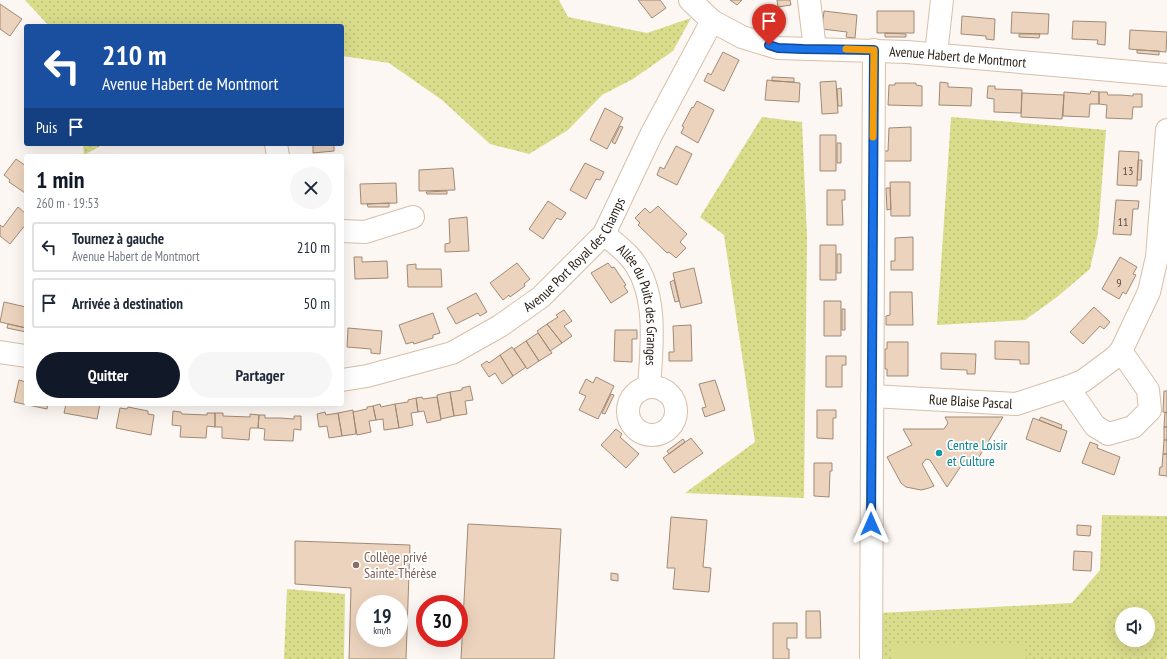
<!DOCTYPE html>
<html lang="fr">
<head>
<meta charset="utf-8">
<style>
  :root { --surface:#fff; --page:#f6f6f7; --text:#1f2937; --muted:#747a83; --line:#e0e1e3; --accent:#111827 }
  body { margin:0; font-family:"PT Sans Narrow",sans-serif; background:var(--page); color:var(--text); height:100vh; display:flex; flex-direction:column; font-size:15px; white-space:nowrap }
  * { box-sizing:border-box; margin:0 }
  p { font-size:13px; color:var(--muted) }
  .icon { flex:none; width:22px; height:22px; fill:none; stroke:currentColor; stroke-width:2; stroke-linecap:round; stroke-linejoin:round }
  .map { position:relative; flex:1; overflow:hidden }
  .details { position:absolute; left:24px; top:154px; width:320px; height:252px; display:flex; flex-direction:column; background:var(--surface); border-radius:4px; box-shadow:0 4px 16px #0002 }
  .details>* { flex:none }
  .top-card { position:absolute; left:24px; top:24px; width:320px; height:122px; border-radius:4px; box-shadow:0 4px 16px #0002; background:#1a4fa0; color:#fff; overflow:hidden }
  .controls { position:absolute; left:1115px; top:607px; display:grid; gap:8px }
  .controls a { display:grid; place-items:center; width:40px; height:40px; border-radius:50%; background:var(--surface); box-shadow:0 4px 16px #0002; font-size:20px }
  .speed { position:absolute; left:356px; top:595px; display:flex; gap:8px; font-size:20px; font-weight:700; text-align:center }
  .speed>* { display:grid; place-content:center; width:52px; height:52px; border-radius:50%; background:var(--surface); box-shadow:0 4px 16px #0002; line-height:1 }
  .speed small { font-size:10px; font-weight:400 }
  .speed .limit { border:6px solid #d22; background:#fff; color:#111 }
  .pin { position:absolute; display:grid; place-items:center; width:34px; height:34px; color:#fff; margin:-41px -17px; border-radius:50% 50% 50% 0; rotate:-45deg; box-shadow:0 0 4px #0007 }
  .pin .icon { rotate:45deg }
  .me { position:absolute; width:44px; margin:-22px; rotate:0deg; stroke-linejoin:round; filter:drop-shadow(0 0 3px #0008) }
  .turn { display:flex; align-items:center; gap:14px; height:84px; padding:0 12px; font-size:18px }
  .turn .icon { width:52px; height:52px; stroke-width:2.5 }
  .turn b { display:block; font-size:28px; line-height:34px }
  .then { display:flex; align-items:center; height:38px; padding:0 12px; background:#0003; gap:8px; font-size:15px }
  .round { display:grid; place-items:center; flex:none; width:42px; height:42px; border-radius:21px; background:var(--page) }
  .headline { display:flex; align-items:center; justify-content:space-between; height:68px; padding:0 12px }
  h1 { font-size:24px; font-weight:600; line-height:30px; color:var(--accent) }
  .action { display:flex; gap:8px; margin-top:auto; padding:8px 12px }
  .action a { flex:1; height:46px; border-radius:24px; background:var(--accent); color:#fff; font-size:16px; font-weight:600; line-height:46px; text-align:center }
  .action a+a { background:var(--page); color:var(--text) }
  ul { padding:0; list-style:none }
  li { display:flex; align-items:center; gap:12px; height:50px; margin:0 8px 6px; padding:0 4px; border:2px solid var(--line); border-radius:4px }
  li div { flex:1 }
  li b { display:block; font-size:15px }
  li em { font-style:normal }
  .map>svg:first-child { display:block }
</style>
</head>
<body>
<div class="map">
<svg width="1167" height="659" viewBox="0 0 1167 659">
  <defs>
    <pattern id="park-dots" width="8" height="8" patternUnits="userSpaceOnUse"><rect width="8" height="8" fill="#d9dc8a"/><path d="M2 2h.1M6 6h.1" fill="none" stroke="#babc76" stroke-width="1.8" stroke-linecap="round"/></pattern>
  </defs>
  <rect width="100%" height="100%" fill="#fcf7f2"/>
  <path fill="url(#park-dots)" fill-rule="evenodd" d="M25,0H559L568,17L647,33L691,18L673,51L633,79L602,95L568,130L529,154L490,144L442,100L389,63L342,56V26H49Z
    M762,117L802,122L807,237L804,498L685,493L755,442L724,235L700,217Z
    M951,117L1106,130L1098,233L1090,269L1057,297L1025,320L937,325Z
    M83,144H104L84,155Z
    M1102,515L1167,516V659H881L880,613L1072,603L1100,570ZM1122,614H1148V640H1122Z
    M287,589L345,594L344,659H284Z"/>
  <path fill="#d9dc8a" d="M1025,643L1026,659H893V645Z"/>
  <path fill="#ecd3bd" stroke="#a18a75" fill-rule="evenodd" d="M638,0H660L666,8L652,18Z
    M730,0H742L737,5Z
    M777,0H790L791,5L778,7Z
    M0,4L22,19L10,36L0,29Z
    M824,11L857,15L855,38L846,37L847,32L822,29Z
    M877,11H914V33H877Z
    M1012,12L1049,14L1048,34L1011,33Z
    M962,16L995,19L994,40L986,39V36L961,34Z
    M1073,21L1106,22L1105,45L1097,44L1098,40L1072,39Z
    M1130,30L1167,32L1166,52L1129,49Z
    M885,33L906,34V37H885Z
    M1019,34H1040L1039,38L1019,37Z
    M1137,50L1159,51V55L1137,53Z
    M723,52L739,60L724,91L704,81L708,73L711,75Z
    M772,77L794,78V82L772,81Z
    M767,80L800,83L799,102L765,100Z
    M836,81L838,113L822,114L820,82Z
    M940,82L948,83V87L972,88L971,106L939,105Z
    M895,83H916V85L922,86V106L888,105L889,85H895Z
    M988,86H995V89L1022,90L1021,113L994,112V99L987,98Z
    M841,88L842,106H838L837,89Z
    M1091,91L1099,92V104H1090L1089,117L1063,116L1064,92L1090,94Z
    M1099,92H1107L1108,95H1120L1133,96V94H1142V107H1133L1132,119L1106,118L1107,105L1099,104Z
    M1022,93L1064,95L1062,119L1021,117Z
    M697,101L714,110L698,143L681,133L684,127L682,126L692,107L693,108Z
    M605,108L623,118L607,149L590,140Z
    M620,126L623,127L615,144L612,142Z
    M911,127V161H883V151H888L889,128Z
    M820,135H836V171H820Z
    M837,143H841V163H837Z
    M313,144H334V151L313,153Z
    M676,146L692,154L677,185L657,175L660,167L664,169Z
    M1119,151L1139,152L1137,186L1117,185Z
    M16,159L26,166V191L25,193L9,182L10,180L4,175Z
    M1138,160H1142L1141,180H1137Z
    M585,163L604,172L600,180L596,179L586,199L570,190Z
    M453,168L455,190L419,191V170Z
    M890,182H910V216H891Z
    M396,183L397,203L361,204L360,184Z
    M886,188H890L891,209L887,210Z
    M827,190H845V200H842L843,225H827Z
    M447,191V194H427L426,192Z
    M1116,200L1139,201L1138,209H1133L1131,235L1113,234Z
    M548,201L566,213L561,220L557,218L543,239L529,229Z
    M389,203V207H368L367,204Z
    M658,206L687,234L680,242L686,248L676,258L669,252L667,253L638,225L640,223L635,218L645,208L650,213Z
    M18,207L26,214V224L10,244L0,236V225L3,227Z
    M467,217L469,251L445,252V244L450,243L449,219Z
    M913,237V270H891V261H895V238Z
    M820,245H836V280H820Z
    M837,254H841V273H837Z
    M354,257H362V262L387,261L388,278L355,279Z
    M1120,257L1137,267L1133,274L1136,275L1126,294L1123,292L1119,299L1102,289Z
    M517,263L530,279L524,284L525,286L510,297L509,295L503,300L490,283Z
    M608,263L612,268L614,267L626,285L624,286L628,292L611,303L591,273Z
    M416,264V269H441L442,287H408L407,265Z
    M694,268L702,303L681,308L673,273Z
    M674,280L679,301L675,302L670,282Z
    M890,292H912L913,325H886V316L890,315Z
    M476,293L487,312L480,316L478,313L456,324L447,308Z
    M824,301H841V336H824Z
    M4,302L26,307V328L0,322Z
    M1094,307L1110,322L1104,329L1100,326L1083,344L1070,332Z
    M842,309H845V330H842Z
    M564,310L572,321L564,326L572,336L562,343L547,324L558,317L556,315Z
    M433,313L440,333L433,335V338L414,344L413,342L406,344L399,325Z
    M8,324L26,328V332L7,328Z
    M547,324L562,343L550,351L537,331Z
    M691,325L692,361H669V352H674L673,326Z
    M348,328L382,331L380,354L371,353V349L347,347Z
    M615,330H637V339H632V362L614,361Z
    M538,333L552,353L539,361L526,341Z
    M526,341L539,361L527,369L514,349Z
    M995,341L1029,342V364H1020V360L995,359Z
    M887,342H908V376H887V369H885V349H887Z
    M512,347L526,367L513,376L500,355Z
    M941,353L976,354L975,374H967V370L941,369Z
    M500,355L513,376L502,384L495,373L489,377L481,365L487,361L489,363Z
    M826,356H846V365H842V387H826Z
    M596,377L614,386L598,419L579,410L586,396L579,393L586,379L593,383Z
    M19,380L26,382V404H48L47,409L14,402Z
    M715,380L725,410L705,417L702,408L706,407L699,384Z
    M470,386L473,400L465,401L467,414L454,416L450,392L462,390V388Z
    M1164,391H1167V413L1163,412Z
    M450,392L454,416L441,419L437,395Z
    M611,394L614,395L605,414L602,413Z
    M422,397L423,399L437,397L441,420L427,423L424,411L418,412L416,398Z
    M416,398L418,412L411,413L413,425L399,428L395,404L408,402V400Z
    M66,404H100L97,419L64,413Z
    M380,404L381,407L395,404L399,428L384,430L383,419L376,420L373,406Z
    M373,406L376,420L369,421L371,432L357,435L353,412L367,409V407Z
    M128,407L148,411V414L154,415L151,435L116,428L120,408L127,409Z
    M353,410L356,434L342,436L338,413Z
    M817,410H836V418H833V439L817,438Z
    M173,411L181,412L182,414L207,415V413H215V427L207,426L206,438L180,437L181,426L172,425Z
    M325,412L326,415L338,413L342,436L329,438L327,426L319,427L317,414Z
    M1165,412L1167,413V427H1164Z
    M215,413H223V416L250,417V414L259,415L258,428H250L249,440L222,438V427H215Z
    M259,415H265V418H280L294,419V416H301V430L294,429L293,441L264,440L265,429L258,428Z
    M945,417H1003L973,467L970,461L965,460L947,487L930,460L926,459L922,464L934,486L929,488L921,490L906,487L901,483L887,457L912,445L903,429H944L948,423Z
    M1041,417L1062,425L1061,429L1039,420Z
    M1033,418L1067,431L1060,452L1026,439Z
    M1164,427H1167V440H1164Z
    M616,429L622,434L620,437L639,454L626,468L601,445Z
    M691,438L703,453L674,473L663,458Z
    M683,439L685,442L669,454L667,451Z
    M1164,440H1167V454H1163Z
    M1090,442L1098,445L1097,448L1120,457L1114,475L1082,463Z
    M1163,454H1167V476L1159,475L1160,467H1162Z
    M814,463H832V471H830L829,497L814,496Z
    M671,517L707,520L703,567L711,568L709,592L673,589L675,568H667Z
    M468,524L561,529L554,659H461Z
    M1077,525L1091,526L1090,536L1077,535Z
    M295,541L410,545L406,659H349L351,588L295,584ZM365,604H399V638H365Z
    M1074,551L1092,552L1091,571L1073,570Z
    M611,573L618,574V581L611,580Z
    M806,611H820L821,638H806Z
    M773,623H797V638H787V649H789V659H773Z"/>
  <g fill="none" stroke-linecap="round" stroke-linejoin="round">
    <defs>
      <g id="minor">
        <path id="s1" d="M690,0L712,21L742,37L778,48L907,52L1167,75"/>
        <path d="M809,0L815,49"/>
        <path d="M936,54L942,0"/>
        <path d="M276,144L278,156"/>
        <path d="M342,231L365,232L413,217"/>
        <path id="s2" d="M604,234C612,241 622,248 629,256C659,289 652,346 649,386"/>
        <path d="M0,352L26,356"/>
        <path id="s3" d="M342,380L367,376L452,353L500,326L541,297L604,234L651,135L712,21"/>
        <circle cx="652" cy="411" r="24"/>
        <path d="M1068,387L1095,426L1108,434L1133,427L1150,410L1148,390L1121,351"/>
        <path id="s4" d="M872,396L1016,404L1068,387L1083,381L1114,358L1121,351L1149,292L1157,257L1167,130"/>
        <path d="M871,659L874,50"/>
      </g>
    </defs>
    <use href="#minor" stroke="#d7bfa9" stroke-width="24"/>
    <use href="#minor" stroke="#fff" stroke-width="22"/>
  </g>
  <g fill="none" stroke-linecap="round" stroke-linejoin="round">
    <defs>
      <path id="route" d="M769,45L778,48L803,49L874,50L871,524"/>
    </defs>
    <use href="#route" stroke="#114b97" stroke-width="10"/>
    <use href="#route" stroke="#1a73e8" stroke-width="7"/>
    <path stroke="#f59e0b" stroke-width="7" d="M846,49L874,50L873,137"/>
  </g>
  <circle fill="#0f9aa8" stroke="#fff" stroke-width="1.5" cx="939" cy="453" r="4"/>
  <circle fill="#8d6e63" stroke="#fff" stroke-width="1.5" cx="356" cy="565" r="4"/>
  <g text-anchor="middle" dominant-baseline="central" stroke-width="3.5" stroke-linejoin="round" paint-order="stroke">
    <g font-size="12" fill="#5a4d41">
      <text x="1128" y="170">13</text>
      <text x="1123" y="221">11</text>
      <text x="1119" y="282">9</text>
    </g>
    <g font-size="14" fill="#292018" stroke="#fff">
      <text stroke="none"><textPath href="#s1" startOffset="282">Avenue Habert de Montmort</textPath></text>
      <text stroke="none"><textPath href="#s3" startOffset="273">Avenue Port Royal des Champs</textPath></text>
      <text stroke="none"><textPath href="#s2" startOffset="84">Allée du Puits des Granges</textPath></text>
      <text stroke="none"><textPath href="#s4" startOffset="99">Rue Blaise Pascal</textPath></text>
    </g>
    <g font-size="14" fill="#0d838f" stroke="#fff" text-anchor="start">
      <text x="947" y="445">Centre Loisir<tspan x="947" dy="16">et Culture</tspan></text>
    </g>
    <g font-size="14" fill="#785e54" stroke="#fff" text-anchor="start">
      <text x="364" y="557">Collège privé<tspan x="364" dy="16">Sainte-Thérèse</tspan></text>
    </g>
  </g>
</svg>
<div class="controls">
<a><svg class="icon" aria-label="sound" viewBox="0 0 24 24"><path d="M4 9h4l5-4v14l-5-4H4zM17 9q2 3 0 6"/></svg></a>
</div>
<div class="speed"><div>19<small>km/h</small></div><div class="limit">30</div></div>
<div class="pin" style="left:769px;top:45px;background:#d93025"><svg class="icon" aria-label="arrive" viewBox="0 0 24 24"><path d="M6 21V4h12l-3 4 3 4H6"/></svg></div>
<svg class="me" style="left:871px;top:524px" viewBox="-20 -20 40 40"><path d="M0-17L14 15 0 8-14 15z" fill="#1a73e8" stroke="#fff" stroke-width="4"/></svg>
<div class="top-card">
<div class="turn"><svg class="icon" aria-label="left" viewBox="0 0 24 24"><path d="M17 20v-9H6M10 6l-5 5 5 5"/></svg><div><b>210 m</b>Avenue Habert de Montmort</div></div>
<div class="then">Puis<svg class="icon" aria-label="arrive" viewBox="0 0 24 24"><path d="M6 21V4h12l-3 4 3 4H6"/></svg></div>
</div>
<section class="details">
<div class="headline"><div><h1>1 min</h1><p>260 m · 19:53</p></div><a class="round"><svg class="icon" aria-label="close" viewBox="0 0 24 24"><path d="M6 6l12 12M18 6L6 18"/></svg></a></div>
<ul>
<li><svg class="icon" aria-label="left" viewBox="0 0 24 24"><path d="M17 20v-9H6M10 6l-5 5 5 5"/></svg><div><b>Tournez à gauche</b><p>Avenue Habert de Montmort</p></div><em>210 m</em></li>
<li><svg class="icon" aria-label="arrive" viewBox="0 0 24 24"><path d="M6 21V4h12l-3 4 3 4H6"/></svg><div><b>Arrivée à destination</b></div><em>50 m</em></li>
</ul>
<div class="action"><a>Quitter</a><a>Partager</a></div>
</section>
</div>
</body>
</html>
